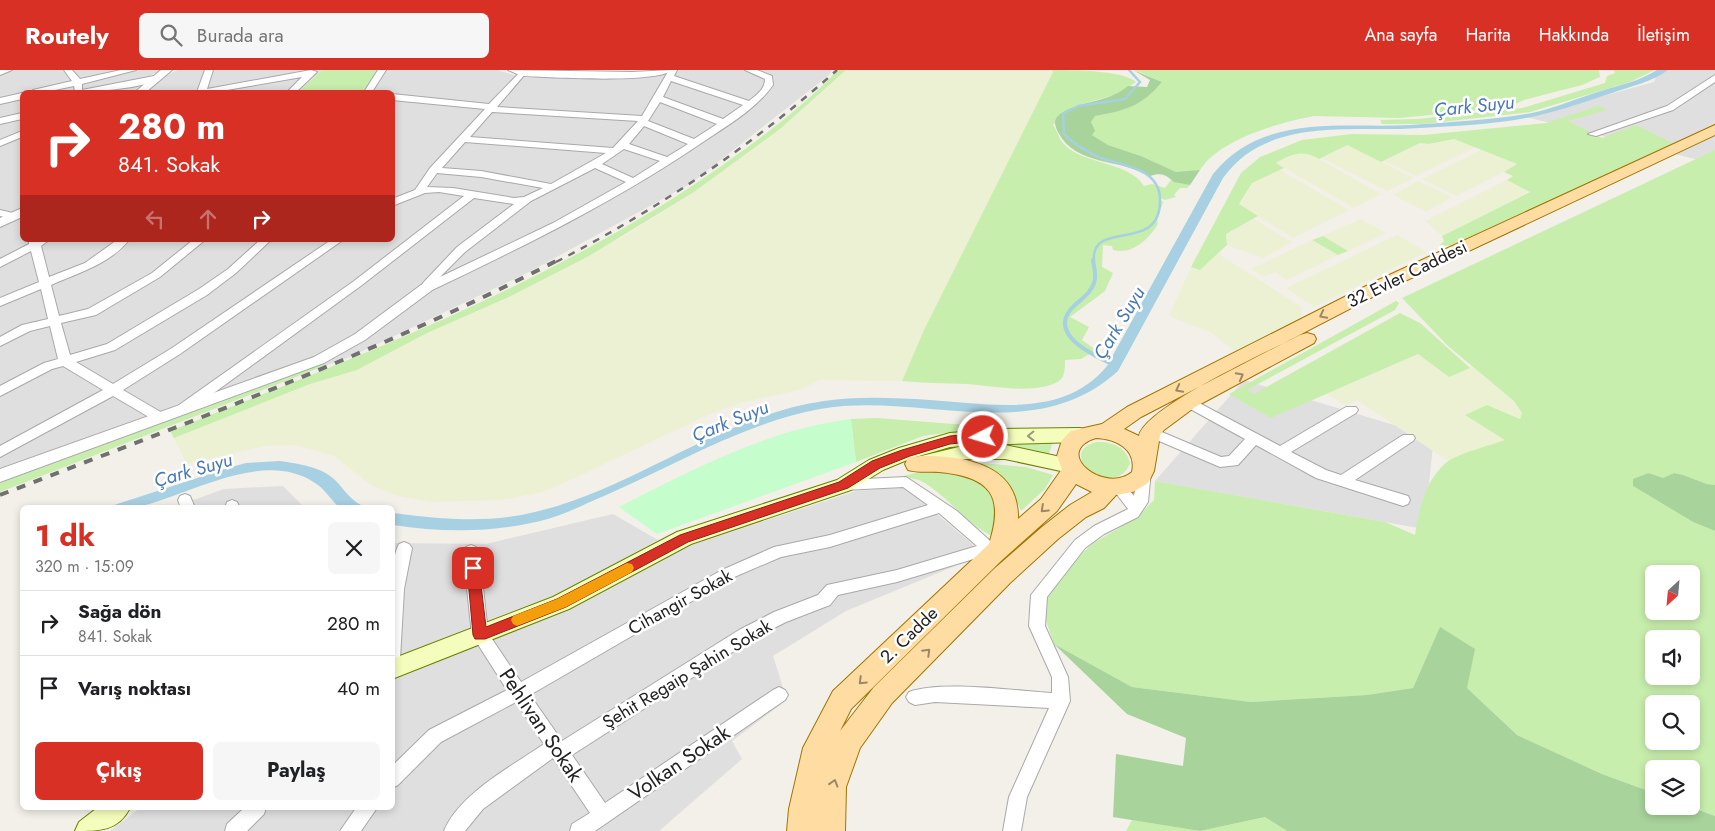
<!DOCTYPE html>
<html lang="tr">
<head>
<meta charset="utf-8">
<style>
  :root { --surface:#fff; --page:#f6f6f6; --text:#202124; --muted:#757577; --line:#e0e0e0; --accent:#d93025 }
  body { margin:0; font-family:Jost,sans-serif; background:var(--page); color:var(--text); height:100vh; display:flex; flex-direction:column; font-size:19px; white-space:nowrap }
  * { box-sizing:border-box; margin:0 }
  p { font-size:16px; color:var(--muted) }
  .icon { flex:none; width:28px; height:28px; fill:none; stroke:currentColor; stroke-width:2; stroke-linecap:round; stroke-linejoin:round }
  .map { position:relative; flex:1; overflow:hidden }
  .details { position:absolute; left:20px; top:435px; width:375px; height:305px; display:flex; flex-direction:column; background:var(--surface); border-radius:8px; box-shadow:0 2px 8px #0003 }
  .details>* { flex:none }
  .guide { position:absolute; left:20px; top:20px; width:375px; height:152px; border-radius:8px; box-shadow:0 2px 8px #0003; background:#d93025; color:#fff; overflow:hidden }
  .needle { width:32px; rotate:206deg }
  .tools { position:absolute; left:1645px; top:495px; display:grid; gap:10px }
  .tools a { display:grid; place-items:center; width:55px; height:55px; border-radius:8px; background:var(--surface); box-shadow:0 2px 8px #0003; font-size:25px }
  .pin { position:absolute; display:grid; place-items:center; width:42px; height:42px; color:#fff; margin:-21px; border-radius:10px; box-shadow:0 2px 8px #0006 }
  .me { position:absolute; width:55px; margin:-28px; rotate:265deg; stroke-linejoin:round; filter:drop-shadow(0 0 4px #0008) }
  .turn { display:flex; align-items:center; gap:18px; height:105px; padding:0 15px; font-size:22px }
  .turn .icon { width:65px; height:65px; stroke-width:2.5 }
  .turn b { display:block; font-size:35px; line-height:42px }
  .lanes { display:flex; align-items:center; height:48px; padding:0 15px; background:#0003; justify-content:center; gap:25px; direction:ltr }
  .lanes .off { opacity:.35 }
  .round { display:grid; place-items:center; flex:none; width:52px; height:52px; border-radius:8px; background:var(--page) }
  .head { display:flex; align-items:center; justify-content:space-between; height:85px; padding:0 15px }
  h1 { font-size:30px; font-weight:700; line-height:38px; color:var(--accent) }
  .button { display:flex; gap:10px; margin-top:auto; padding:10px 15px }
  .button a { flex:1; height:58px; border-radius:8px; background:var(--accent); color:#fff; font-size:20px; font-weight:700; line-height:58px; text-align:center }
  .button a+a { background:var(--page); color:var(--text) }
  ul { padding:0; list-style:none }
  li { display:flex; align-items:center; gap:15px; height:65px; padding:0 15px; border-top:1px solid var(--line) }
  li div { flex:1 }
  li b { display:block; font-size:19px }
  li em { font-style:normal }
  header { display:flex; align-items:center; gap:30px; box-sizing:border-box; height:70px; padding:0 25px; background:var(--accent); color:#fff }
  header strong { font-size:24px }
  nav { display:flex; gap:28px; margin-inline-start:auto; font-size:18px }
  .search { width:350px; height:45px; background:var(--page); display:flex; align-items:center; gap:12px; box-sizing:border-box; padding:0 18px; border-radius:8px; color:var(--muted); font-size:19px }
  .map>svg:first-child { display:block }
</style>
</head>
<body>
<header>
<strong>Routely</strong>
<div class="search"><svg class="icon" aria-label="search" viewBox="0 0 24 24"><circle cx="10" cy="10" r="6"/><path d="M15 15l6 6"/></svg>Burada ara</div>
<nav><a>Ana sayfa</a><a>Harita</a><a>Hakkında</a><a>İletişim</a></nav>
</header>
<div class="map">
<svg width="1715" height="761" viewBox="0 0 1715 761">
  <rect width="100%" height="100%" fill="#f2f0e8"/>
  <path fill="#e0dfdf" d="M13,0H163L151,5L133,22H22V138L0,150V3Z
    M178,0H322L298,22H147L162,7Z
    M376,0H497L525,8L633,7L682,0H832L829,5L690,114L531,201L350,287L0,410V157L22,145V170H392V22H354L366,21Z
    M1659,0H1715V94L1526,47L1654,12Z
    M1244,310L1434,367L1424,459L1155,411Z
    M283,416L304,437L171,438L224,419Z
    M905,417L984,484L846,541L773,586L787,630L732,671L742,689L659,761H110L140,738H392L393,606L585,529L688,476L856,421Z
    M613,444L658,470L548,531L393,589V473L486,474Z"/>
  <path fill="#edf1d3" d="M846,0H1052L1053,2L924,260L902,311L820,310L799,320L740,333L712,343L564,413L543,422L501,430L434,432L397,426L371,415L334,386L296,375L265,376L187,394L174,368L310,314L371,293L427,263L525,219L628,164L694,122L780,59Z
    M1454,69L1476,77L1416,106L1384,91L1420,73L1429,74Z
    M1347,75L1414,108L1387,121L1320,87Z
    M1483,79L1518,95L1456,126L1422,109Z
    M1299,82L1312,85L1381,124L1354,138L1276,93Z
    M1280,100L1349,140L1293,168L1239,135L1252,113Z
    M1507,110L1530,121L1442,166L1425,151Z
    M1418,111L1452,127L1427,142L1393,125Z
    M1254,149L1292,172L1263,188L1227,175L1226,164Z
    M1361,149L1386,163L1348,181L1323,166Z
    M1397,165L1426,182L1314,237L1286,218Z
    M1312,170L1338,185L1287,210L1275,202L1264,207L1251,199Z
    M1218,184L1302,237V248L1235,281L1210,262L1169,246L1191,197L1200,200Z
    M1418,284L1449,307L1472,296L1514,331L1522,343L1521,350L1466,345L1506,370L1448,391L1357,330L1346,336L1327,324Z"/>
  <path fill="#c8eead" fill-rule="evenodd" d="M322,0H376L366,21L298,22Z
    M838,0H846L780,59L694,122L589,186L511,226L427,263L357,300L310,314L174,368L170,361C354,288 542,218 707,106C753,74 799,41 838,0Z
    M1052,0C1070,0 1124,0 1136,12L1118,24L1075,36L1053,55C1056,59 1058,64 1060,69C1077,96 1127,89 1144,116L1152,114L1165,118L1171,110L1190,115L1187,118H1180L1174,125L1176,127L1165,130L1158,127L1163,132L1157,150L1158,154C1148,170 1132,185 1113,180L1112,176L1103,175L1102,197L1113,203L1105,221L1070,247L1089,257L1082,270L1096,280L1081,289L1065,290C1065,298 1065,307 1059,311C1037,325 992,316 967,314C945,313 923,313 902,311L924,260L1053,2Z
    M1135,0H1599L1600,7L1582,15L1524,30L1509,37L1400,48L1314,46C1281,52 1219,69 1200,100L1178,103L1141,86L1108,75L1092,65L1091,52L1095,46C1124,41 1142,36 1162,12Z
    M1614,0H1655L1630,12L1530,42L1423,54H1382L1380,50L1417,49L1522,38L1605,13L1607,6L1615,3Z
    M1598,36L1607,40L1568,51L1602,68L1636,55L1675,74L1451,176L1440,175L1444,171L1442,166L1530,122L1507,110L1513,106L1504,102L1517,94L1454,69L1429,74L1420,73L1381,92L1347,75L1319,89C1302,79 1292,84 1276,93L1284,98L1252,113L1239,134L1258,146L1226,164L1227,175L1200,200L1191,197L1241,103L1260,87L1302,70L1352,64L1423,65L1546,53Z
    M1715,80V415L1707,414L1683,405L1674,403L1663,408L1649,403L1633,416L1693,452L1715,461V746L1688,736H1691V699H1654V723L1602,704L1517,665L1467,618L1440,558L1413,618L1367,625L1251,632L1132,617L1054,574L1046,551V533L1051,514L1093,473L1135,449L1154,430L1155,411L1385,452L1415,465C1419,439 1425,410 1447,392C1457,384 1491,375 1505,370L1465,345L1487,335L1520,349L1522,343L1514,331L1448,276L1402,228ZM1654,504H1691V541H1654ZM1654,569H1691V606H1654ZM1654,634H1691V671H1654Z
    M1323,166L1348,181L1338,185L1312,170Z
    M1396,231L1399,233L1395,240L1247,320L1254,324L1400,243L1420,253L1470,298L1449,307L1418,284L1271,348L1229,324Z
    M324,293L325,295L309,302L0,422V413Z
    M877,348L979,356L975,359L923,366L856,392L851,349Z
    M1053,372L1048,387H915L897,391L966,374Z
    M1096,372C1111,371 1127,377 1130,393C1117,431 1052,385 1096,372Z
    M980,393L1026,397L1053,405L1045,419L1021,441L1010,416Z
    M935,398L974,404L1000,429L992,466C965,453 943,421 919,410C912,408 905,408 899,407Z
    M1265,747L1287,761H1126L1132,750L1200,761Z"/>
  <path fill="#a8d39b" d="M1133,0L1162,12C1142,36 1125,41 1095,46L1091,52L1095,61L1092,65L1108,75L1141,86L1176,102L1200,100L1190,115L1174,112C1166,105 1162,102 1150,106C1120,88 1076,97 1058,62C1053,52 1054,47 1065,41C1086,30 1109,32 1128,16L1147,17L1150,10Z
    M1649,403L1663,408L1674,403L1683,405L1707,414L1715,415V461L1693,452L1633,416V409Z
    M1440,557L1475,579L1467,618L1517,665L1602,704L1654,723V736H1688L1715,746V761H1287L1265,747L1200,761L1113,747L1116,684L1183,696L1186,668L1127,644L1054,574L1132,617L1251,632L1367,625L1413,618Z"/>
  <path fill="#c5fdcd" d="M851,349L856,392L657,464L619,437C694,399 766,360 851,349Z"/>
  <path fill="#a7d0e2" d="M1657,0H1668C1652,12 1631,16 1612,23C1587,31 1562,40 1536,46C1499,54 1458,56 1420,58C1354,63 1268,45 1223,108L1118,301C1033,378 921,321 820,339C744,353 675,395 604,426C587,433 570,442 551,448C499,463 446,463 393,455V443C441,449 487,454 535,442C636,418 720,346 824,331C859,326 894,328 930,330C990,334 1064,349 1107,296L1213,104C1263,42 1343,59 1411,55C1451,52 1493,50 1532,43C1555,38 1578,28 1601,21C1620,15 1640,11 1657,0Z
    M280,391C299,394 320,396 335,410C345,420 352,433 366,437H339C331,430 325,419 315,413C264,378 190,425 138,437C129,439 117,438 108,437L228,398L246,393Z"/>
  <g fill="none" stroke-linecap="round" stroke-linejoin="round">
    <path stroke="#a7d0e2" stroke-width="2.5" d="M1094,192C1089,148 1161,185 1160,130C1160,96 1119,96 1096,86C1084,80 1073,73 1064,64L1063,44L1078,36L1125,29L1140,12L1129,0"/>
    <path stroke="#a7d0e2" stroke-width="4" d="M1093,190C1094,198 1097,206 1094,213C1090,225 1079,230 1071,239C1049,265 1093,285 1112,294"/>
    <defs>
      <path id="minor" d="M64,0H72L80,9L121,0H136L82,14V20L154,6L158,9C146,18 88,23 75,21L74,16L45,22H32L33,20L72,11Z
        M205,0H213L207,19L311,0L317,2L296,22H287L302,7L215,22H197Z
        M378,0H386L372,22H364Z
        M522,0L526,3L497,37L642,46L669,0H677L674,6L749,31C757,25 765,19 765,9L745,0H757L772,6L773,15C757,38 730,54 706,70C620,129 525,176 430,221H422L420,218L423,213L457,177L514,134L474,128L362,215L189,341H179L177,338L179,335L354,211L464,126L439,122L425,123L392,136V129L415,120L430,98L485,39L392,30V24L489,34ZM671,11L743,35L723,49L663,27ZM660,32L717,54L694,69L648,51ZM492,42L638,51L613,78L470,67ZM644,56L688,74L667,87L629,74ZM465,72L606,83L551,114L481,101L442,98ZM624,79L660,91L633,108L602,94ZM595,98L626,112L553,153L440,207L465,182L531,131ZM437,103L481,107L543,118L524,127L514,128L453,118L427,117Z
        M1715,5V12L1673,40L1596,66L1588,64L1667,36Z
        M22,23V29L0,34V28Z
        M22,43V49L0,54V48Z
        M22,61V67L0,76V70Z
        M0,140L17,144L18,146L13,149L0,146Z
        M29,170H49L41,176L49,207L85,193L117,170H129C110,194 78,203 51,215L59,246L88,239L152,203L193,170H205L160,207L96,245L61,253L70,285L107,274L199,219L228,199L260,170H271L236,203L207,225L115,280L76,292L113,314L172,278L331,170H343L180,284L123,320L164,344L166,347L164,350H154L113,326L0,387V376L103,320L63,296L52,299L0,326V316L44,293L58,289L50,256L30,261L0,276V267L22,255L48,249L41,219L0,236V228L39,212L31,181L0,197V189L29,174Z
        M1188,327L1280,376L1346,337H1356L1358,340L1356,343L1291,382L1326,400L1341,405L1403,365H1413L1415,368L1413,371L1355,410L1408,426L1410,430L1408,434L1403,436L1316,408L1256,375L1238,395L1220,397L1145,365L1143,362L1145,359L1150,357L1221,387L1229,386L1245,369L1183,335L1181,332Z
        M1144,396L1149,397L1151,401L1148,432L1138,447L1104,464L1085,478L1047,527L1045,556L1068,607L1070,631L1027,727L1021,761H1003L1009,727L1049,638L935,632L915,635L909,632L906,627L909,622C940,610 1017,621 1052,623V607L1029,556L1031,525L1075,470L1094,456L1128,439L1112,418L1114,414C1124,411 1128,419 1134,426L1139,397Z
        M906,407L957,441L998,478L1001,482L998,486L993,488L987,485L897,512L838,525L830,535L786,552L751,570L572,685L605,733L773,620L779,617L785,620L788,625L785,630L595,761H570L572,754L590,743L553,688L483,739L465,761H444C459,724 512,696 544,674L516,632L441,672L398,715L392,718V696L429,660L507,620L472,565L463,481L466,477L471,475L476,477L479,481L488,563L521,612L722,500L774,477L830,465L928,435L903,417L844,420L839,419L837,415L839,411L844,410ZM939,443L977,476L897,500L827,515L818,525L774,542L739,560L562,671L530,625L732,508L781,487L830,477Z
        M185,424L190,426L195,438H181L178,430L180,426Z
        M232,430L237,432L240,438H225L227,432Z
        M404,472L409,474L412,478L404,519L400,589L398,594L392,596C392,566 386,498 399,474Z
        M244,738H266L264,744L247,761H225L227,754Z
        M356,738H377L361,761H340Z"/>
      <path id="tertiary" d="M0,0H12L0,5Z
        M161,0H172L146,22H135Z
        M508,0L632,2L672,0C657,14 548,7 522,6Z
        M22,138V147L0,157V148Z
        M426,214L431,215L433,218L431,221L365,270L324,293L0,412V399L314,287L355,264L421,215Z"/>
      <path id="secondary" d="M1080,358L1087,360L1089,365L1087,370L1080,372L969,375H1005L1070,389L1077,391L1080,396L1077,401L1070,403L1005,389H965L920,400L913,398L911,393L913,388L963,376L950,377L912,388L883,400L851,420L691,474L569,539L392,609V589L553,527L677,462L837,410L869,390L899,378L950,363L999,359Z
        M97,738H130C118,761 100,761 75,761L79,752Z"/>
      <path id="primary" d="M1715,55V65L1386,220L1141,347L1124,359L1139,366C1144,338 1271,280 1300,265L1307,263L1314,265L1316,269L1314,273L1195,337L1164,360L1160,365L1154,401L1148,413L1133,422L1116,425L1104,438L1086,447L1058,469L1010,513L892,633L860,678L846,717L845,761H787L789,739L803,678L833,621L989,474C1005,425 990,407 939,402C929,401 919,403 908,400L905,394L908,388C921,385 934,386 947,387C985,391 1019,405 1018,449L1041,429L1062,399L1057,386L1062,370L1071,361L1102,354L1127,337L1374,212ZM1096,368C1116,369 1137,379 1132,402C1104,425 1051,382 1096,368ZM1076,414L1092,422L1070,435L1042,457L994,499L874,617L840,661L851,639L1002,490L1057,441Z"/>
    </defs>
    <use href="#minor" stroke="#a9a9a9" stroke-width="2"/>
    <use href="#tertiary" stroke="#a9a9a9" stroke-width="2"/>
    <use href="#secondary" stroke="#6b8200" stroke-width="2"/>
    <use href="#primary" stroke="#a07500" stroke-width="2"/>
    <use href="#minor" fill="#fff" fill-rule="evenodd"/>
    <use href="#tertiary" fill="#fff" fill-rule="evenodd"/>
    <use href="#secondary" fill="#f5fdbc" fill-rule="evenodd"/>
    <use href="#primary" fill="#ffdca1" fill-rule="evenodd"/>
    <path stroke="#707070" stroke-width="2.5" stroke-dasharray="7 7" stroke-linecap="butt" d="M556,192C658,139 752,76 837,0"/>
    <path stroke="#707070" stroke-width="4" stroke-dasharray="9 9" stroke-linecap="butt" d="M0,425C189,352 378,283 558,190"/>
  </g>
  <defs><path id="oneway-chevron" d="M-2-3.5L2.5 0L-2 3.5" fill="none" stroke-width="1.6" stroke-linecap="round" stroke-linejoin="round" transform="scale(1.25)"/></defs>
  <g stroke="#9c8868">
    <use href="#oneway-chevron" transform="translate(1323 245) rotate(153)"/>
    <use href="#oneway-chevron" transform="translate(1240 306) rotate(-28)"/>
    <use href="#oneway-chevron" transform="translate(1179 319) rotate(153)"/>
    <use href="#oneway-chevron" transform="translate(1044 439) rotate(137)"/>
    <use href="#oneway-chevron" transform="translate(927 582) rotate(-45)"/>
    <use href="#oneway-chevron" transform="translate(862 611) rotate(136)"/>
    <use href="#oneway-chevron" transform="translate(834 713) rotate(-73)"/>
  </g>
  <use stroke="#969a77" href="#oneway-chevron" transform="translate(1031 366) rotate(179)"/>
  <path fill="#d93025" stroke="#8d1f18" d="M983,363L988,367L987,370L950,374L910,386L880,398L848,418L688,472L566,537L485,569H475L473,565L467,498L468,494H477L479,498L486,557L557,529L680,465L839,412L872,391L902,380L950,366Z"/>
  <path fill="#f59e0b" d="M627,493L632,494L634,498L632,502L566,537L517,556L513,554L511,550L513,546L557,529Z"/>
  <g text-anchor="middle" dominant-baseline="central" stroke-width="5" stroke-linejoin="round" paint-order="stroke">
    <g font-size="18" fill="#222" stroke="#fff">
      <text transform="translate(1407 204) rotate(-26)">32 Evler Caddesi</text>
      <text transform="translate(680 532) rotate(-29)">Cihangir Sokak</text>
      <text transform="translate(909 565) rotate(-44)">2. Cadde</text>
      <text transform="translate(687 604) rotate(-31)">Şehit Regaip Şahin Sokak</text>
    </g>
    <g font-size="19" font-style="italic" fill="#4778b8" stroke="#fff">
      <text transform="translate(1474 36) rotate(-6)">Çark Suyu</text>
      <text transform="translate(1119 253) rotate(-59)">Çark Suyu</text>
      <text transform="translate(730 351) rotate(-22)">Çark Suyu</text>
      <text transform="translate(193 400) rotate(-16)">Çark Suyu</text>
    </g>
    <g font-size="21" fill="#222" stroke="#fff">
      <text transform="translate(541 655) rotate(56)">Pehlivan Sokak</text>
      <text transform="translate(679 693) rotate(-34)">Volkan Sokak</text>
    </g>
  </g>
</svg>
<div class="tools">
<a><svg class="needle" viewBox="-14 -14 28 28"><path d="M0-13l5 13h-10z" fill="#e53935"/><path d="M0 13l5-13h-10z" fill="#757577"/></svg></a>
<a><svg class="icon" aria-label="sound" viewBox="0 0 24 24"><path d="M4 9h4l5-4v14l-5-4H4zM17 9q2 3 0 6"/></svg></a>
<a><svg class="icon" aria-label="search" viewBox="0 0 24 24"><circle cx="10" cy="10" r="6"/><path d="M15 15l6 6"/></svg></a>
<a><svg class="icon" aria-label="layers" viewBox="0 0 24 24"><path d="M12 4l9 5-9 5-9-5zM3 14l9 5 9-5"/></svg></a>
</div>
<div class="pin" style="left:473px;top:498px;background:#d93025"><svg class="icon" aria-label="arrive" viewBox="0 0 24 24"><path d="M6 21V4h12l-3 4 3 4H6"/></svg></div>
<svg class="me" style="left:983px;top:367px" viewBox="-20 -20 40 40"><circle r="17" fill="#d93025" stroke="#fff" stroke-width="3"/><path d="M0-11L8 9 0 5-8 9z" fill="#fff"/></svg>
<div class="guide">
<div class="turn"><svg class="icon" aria-label="right" viewBox="0 0 24 24"><path d="M7 20v-9h11M14 6l5 5-5 5"/></svg><div><b>280 m</b>841. Sokak</div></div>
<div class="lanes"><svg class="icon off" aria-label="left" viewBox="0 0 24 24"><path d="M17 20v-9H6M10 6l-5 5 5 5"/></svg><svg class="icon off" aria-label="ahead" viewBox="0 0 24 24"><path d="M12 20V5M6 11l6-6 6 6"/></svg><svg class="icon" aria-label="right" viewBox="0 0 24 24"><path d="M7 20v-9h11M14 6l5 5-5 5"/></svg></div>
</div>
<section class="details">
<div class="head"><div><h1>1 dk</h1><p>320 m · 15:09</p></div><a class="round"><svg class="icon" aria-label="close" viewBox="0 0 24 24"><path d="M6 6l12 12M18 6L6 18"/></svg></a></div>
<ul>
<li><svg class="icon" aria-label="right" viewBox="0 0 24 24"><path d="M7 20v-9h11M14 6l5 5-5 5"/></svg><div><b>Sağa dön</b><p>841. Sokak</p></div><em>280 m</em></li>
<li><svg class="icon" aria-label="arrive" viewBox="0 0 24 24"><path d="M6 21V4h12l-3 4 3 4H6"/></svg><div><b>Varış noktası</b></div><em>40 m</em></li>
</ul>
<div class="button"><a>Çıkış</a><a>Paylaş</a></div>
</section>
</div>
</body>
</html>
